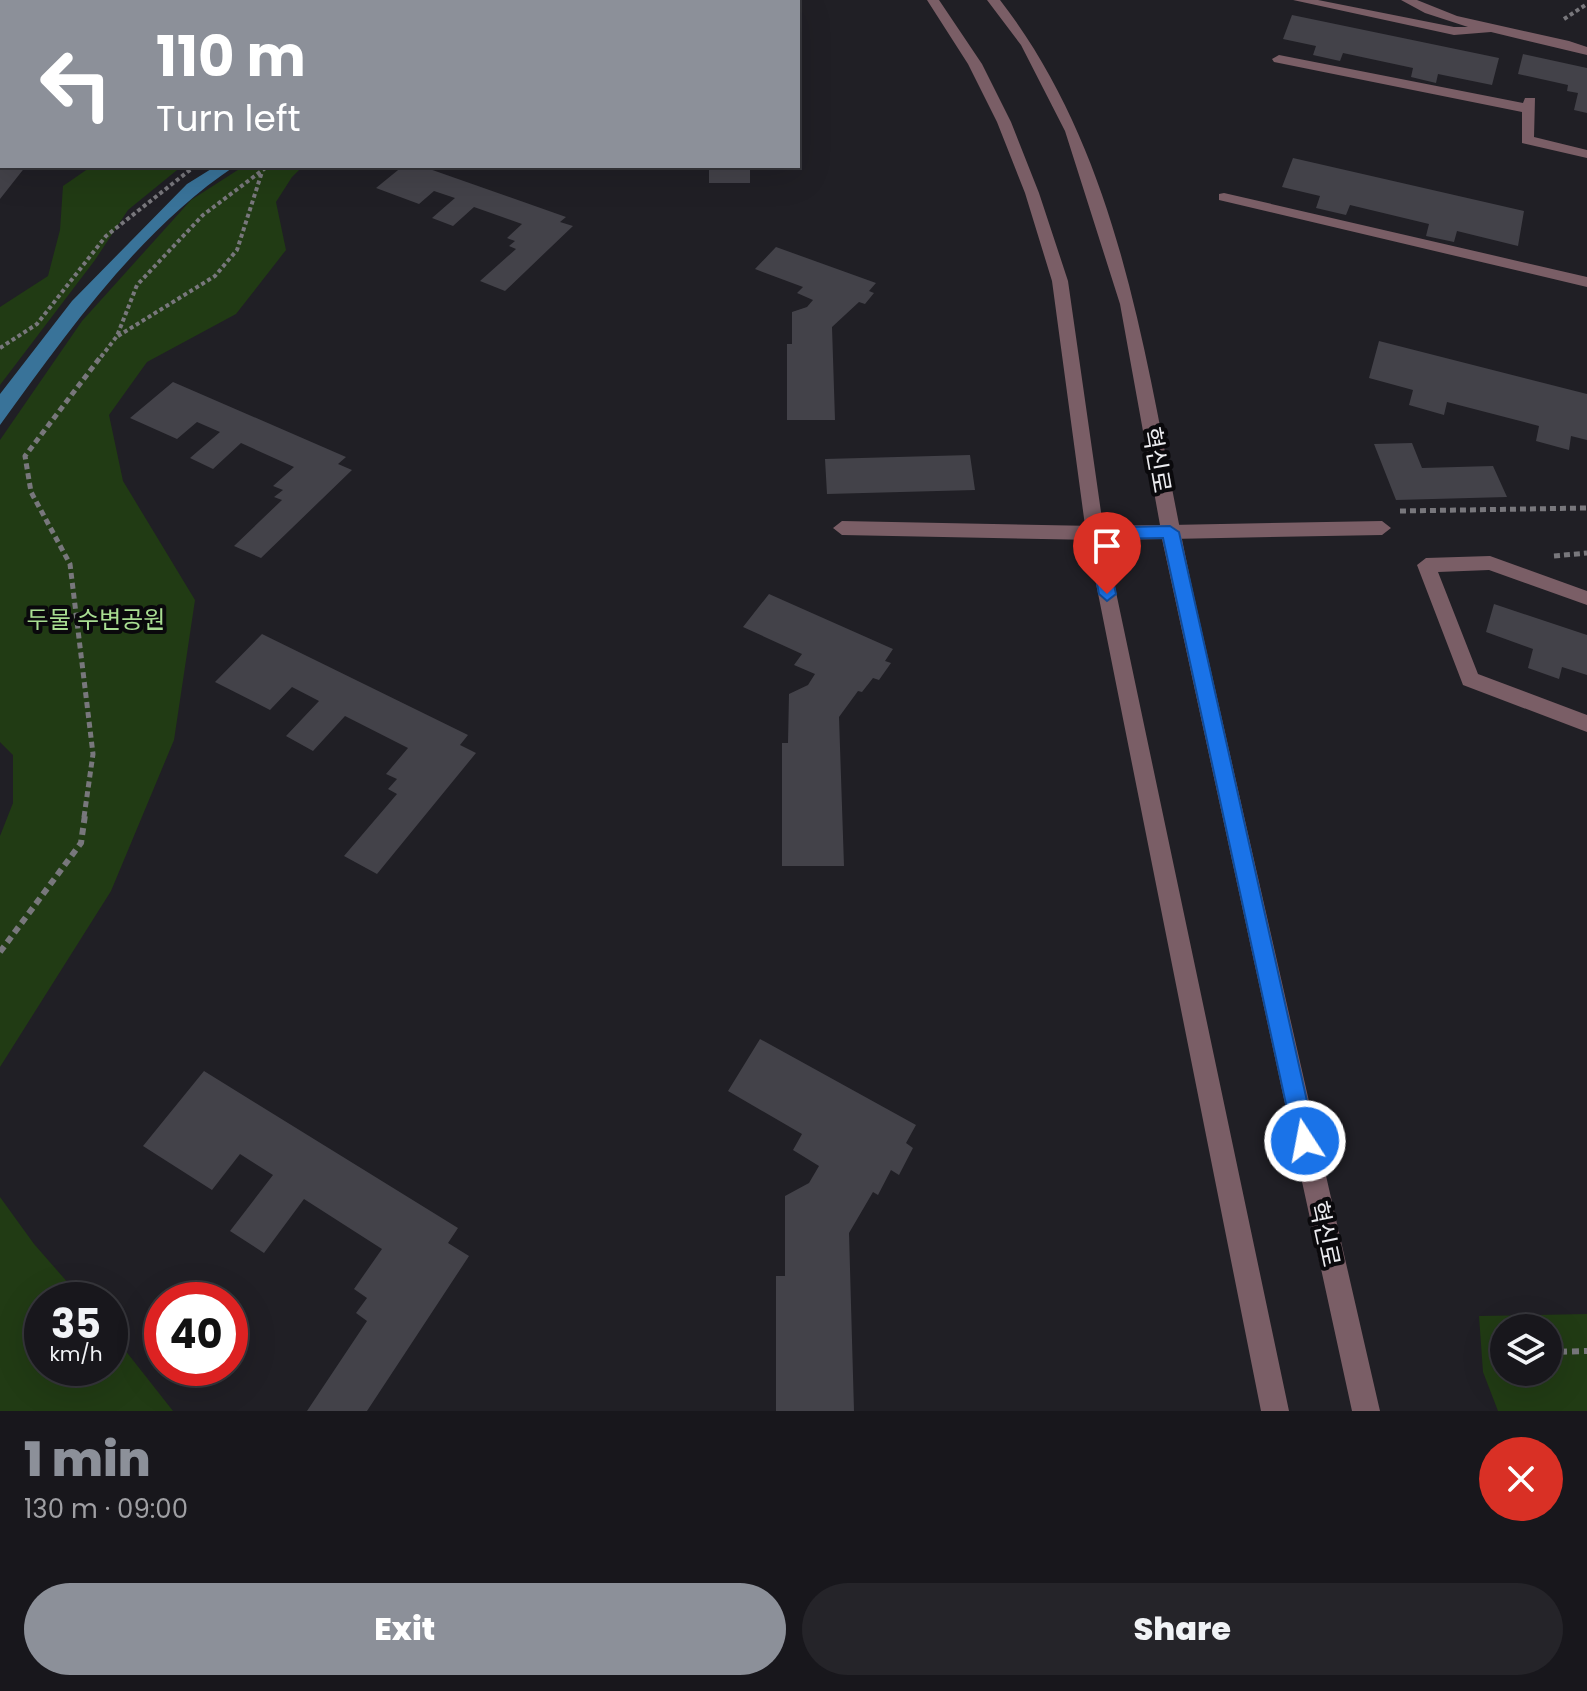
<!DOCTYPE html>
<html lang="en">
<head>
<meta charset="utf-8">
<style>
  :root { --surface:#18171c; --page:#252429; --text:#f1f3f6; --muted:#9f9fa3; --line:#36363b; --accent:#8c9099 }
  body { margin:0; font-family:Poppins,"Noto Sans KR",sans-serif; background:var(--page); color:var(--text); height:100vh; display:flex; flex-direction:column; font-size:30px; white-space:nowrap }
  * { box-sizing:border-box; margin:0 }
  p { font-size:26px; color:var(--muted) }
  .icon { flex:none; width:44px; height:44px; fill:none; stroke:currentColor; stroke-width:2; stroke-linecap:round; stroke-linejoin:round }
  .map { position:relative; height:1411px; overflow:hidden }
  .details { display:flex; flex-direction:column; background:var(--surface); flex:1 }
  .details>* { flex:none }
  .banner { position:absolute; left:0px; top:0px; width:800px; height:168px; box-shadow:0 8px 32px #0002,0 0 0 2px var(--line); background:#8c9099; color:#fff; overflow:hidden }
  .controls { position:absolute; left:1490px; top:1314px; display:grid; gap:16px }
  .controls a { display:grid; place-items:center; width:72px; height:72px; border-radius:50%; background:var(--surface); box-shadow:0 8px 32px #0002,0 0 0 2px var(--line); font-size:40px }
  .speed { position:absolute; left:24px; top:1282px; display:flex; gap:16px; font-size:40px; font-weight:700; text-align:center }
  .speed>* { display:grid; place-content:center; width:104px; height:104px; border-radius:50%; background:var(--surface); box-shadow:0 8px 32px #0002,0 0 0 2px var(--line); line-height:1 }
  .speed small { font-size:20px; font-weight:400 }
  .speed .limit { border:12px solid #d22; background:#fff; color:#111 }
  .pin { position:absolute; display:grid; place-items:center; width:68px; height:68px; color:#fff; margin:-82px -34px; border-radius:50% 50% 50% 0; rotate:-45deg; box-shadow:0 0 8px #0007 }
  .pin .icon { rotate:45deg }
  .me { position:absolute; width:88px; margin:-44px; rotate:349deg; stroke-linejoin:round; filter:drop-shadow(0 0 6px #0008) }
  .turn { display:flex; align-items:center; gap:28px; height:168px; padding:0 24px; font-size:36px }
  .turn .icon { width:104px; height:104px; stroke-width:2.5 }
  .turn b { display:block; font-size:56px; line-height:68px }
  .round { display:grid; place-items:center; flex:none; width:84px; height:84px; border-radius:42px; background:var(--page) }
  .head { display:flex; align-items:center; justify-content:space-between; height:136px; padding:0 24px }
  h1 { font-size:48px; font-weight:800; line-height:60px; color:var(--accent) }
  .cta { display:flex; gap:16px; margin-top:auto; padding:16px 24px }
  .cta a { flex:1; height:92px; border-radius:48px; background:var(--accent); color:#fff; font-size:32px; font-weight:800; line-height:92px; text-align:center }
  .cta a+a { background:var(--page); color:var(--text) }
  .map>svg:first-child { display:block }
</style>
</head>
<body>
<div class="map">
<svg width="1587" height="1411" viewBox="0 0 1587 1411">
  <rect width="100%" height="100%" fill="#201f25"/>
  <path fill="#213b14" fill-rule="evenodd" d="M92,166H182L128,210L95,260L0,385V307L48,276L60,230L63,186Z
    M244,166H303L292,177L276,202L286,250L236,314L147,362L109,415L123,481L195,600L174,740L111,891L0,1067V836L13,803V755L0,742V440L82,321L191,200Z
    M0,1197L34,1244L83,1300H42V1368H110V1331L173,1411H0Z
    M1587,1314V1411H1498L1483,1372L1479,1316ZM1548,1328V1372H1504V1328Z"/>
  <path fill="#397399" d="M216,166H235C139,230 67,333 0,425V394L72,301L187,184Z"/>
  <path fill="#434249" d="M1292,15L1499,58L1492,85L1438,74L1436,83L1411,77L1413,68L1343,53L1340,61L1313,55L1316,46L1283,39Z
    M1523,54L1587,68V113L1574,110L1578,93L1567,91L1568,85L1518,74Z
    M1293,158L1524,211L1518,246L1457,231L1454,242L1426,236L1429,224L1350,205L1346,215L1316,208L1320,196L1282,187Z
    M0,166H26L0,199Z
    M403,166H421L566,217L560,222L573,226L505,291L480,281L516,249L509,246L515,241L507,238L522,224L474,207L453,226L432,218L455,198L434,191L419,204L376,188Z
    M709,166H750V183H709Z
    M776,247L876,283L869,291L874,293L865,304L859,302L832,327L835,420H787V344H792V312L807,307L813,300L797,293L803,287L755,269Z
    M1379,341L1587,394V440L1571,436L1569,450L1536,441L1539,426L1447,402L1444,415L1409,405L1413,390L1369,378Z
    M173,382L346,457L338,464L352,470L261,558L234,546L282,500L274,497L283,490L273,486L294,467L241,443L213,469L190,458L220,432L197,422L177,439L130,418Z
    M1412,443L1422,468L1493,466L1507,497L1396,500L1374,444Z
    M970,455L975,490L827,494L825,459Z
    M769,594L893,649L885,661L891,663L879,680L873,678L862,692L858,691L839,717L844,866H782V743H788L789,694L808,685L815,674L794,665L802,654L743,627Z
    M1494,604L1587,635V675L1562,667L1559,679L1528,668L1533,649L1486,632Z
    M262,634L468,735L460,745L476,753L377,874L344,856L397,794L388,789L397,779L386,774L408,748L345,716L313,751L286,736L319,701L292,687L270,710L215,682Z
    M760,1039L916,1125L906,1143L913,1148L899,1175L891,1170L878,1195L873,1192L849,1233L854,1411H776V1276H785V1196L809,1183L819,1166L793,1150L802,1134L728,1091Z
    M204,1071L458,1228L448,1243L469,1256L367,1411H307L367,1321L356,1313L367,1298L354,1289L382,1249L304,1199L264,1253L230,1231L273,1175L240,1154L212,1190L143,1146Z"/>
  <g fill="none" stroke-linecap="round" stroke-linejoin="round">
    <path stroke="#78777c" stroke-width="4" stroke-dasharray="4 3" stroke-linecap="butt" d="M1564,19L1587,4
      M118,336L215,276L237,250L262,172
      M0,348L37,324L106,236L195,166
      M101,357L117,336L137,285L203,215L268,166"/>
    <path stroke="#78777c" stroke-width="5" stroke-dasharray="6 4" stroke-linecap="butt" d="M1400,511L1587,508
      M1554,556L1587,553
      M84,817L93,754L70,564L31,492L25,456L102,355"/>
    <path stroke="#78777c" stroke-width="6" stroke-dasharray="7 5" stroke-linecap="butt" d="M0,952L81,843L85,815
      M1490,1352H1504
      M1548,1352L1587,1351"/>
    <path fill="#7a5e66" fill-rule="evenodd" d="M1293,0H1318L1454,27H1468L1425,13L1401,0H1417L1457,16L1569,41L1587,47V55L1491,32L1454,35Z
      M1279,55L1523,103L1525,98H1535L1534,137L1587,150V158L1522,143V112L1274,62L1272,59Z
      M1224,193L1587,277V287L1219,200V194Z
      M842,521L1095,526L1104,533L1095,540L842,535L833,528Z
      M1382,521L1391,528L1382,535L1170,539L1161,532L1170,525Z
      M1490,556L1587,591V605L1489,570L1438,572L1478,674L1587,715V732L1463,685L1417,565L1426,558Z"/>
    <path fill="#7a5e66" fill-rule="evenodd" d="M927,0H939L982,64L1011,122L1039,193L1068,281L1103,526L1160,525L1120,304L1065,131L1021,45L987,0H1000C1133,172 1149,399 1196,605C1257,873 1318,1142 1380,1411H1352L1162,539L1105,540L1289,1411H1261L1086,533L1052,281L1025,193L997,122L968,64Z"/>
  </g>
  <path fill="#1a73e8" stroke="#114b97" stroke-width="2" d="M1170,526L1179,532L1316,1141L1313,1149L1305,1152L1297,1149L1294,1141L1163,538L1104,539L1116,594L1107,601L1099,594L1087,533L1089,528Z"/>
  <g text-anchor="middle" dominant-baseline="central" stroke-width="8" stroke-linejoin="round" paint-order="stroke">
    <g font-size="24" fill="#ececf0" stroke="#0a090c">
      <text transform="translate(1157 460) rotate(80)">혁신로</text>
      <text transform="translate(1325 1234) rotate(78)">혁신로</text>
    </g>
    <g font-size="24" fill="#a9de92" stroke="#0a090c">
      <text x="96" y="619">두물 수변공원</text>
    </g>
  </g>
</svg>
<div class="controls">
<a><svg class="icon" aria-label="layers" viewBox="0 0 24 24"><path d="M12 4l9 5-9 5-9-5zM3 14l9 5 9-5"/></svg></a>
</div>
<div class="speed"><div>35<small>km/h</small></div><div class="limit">40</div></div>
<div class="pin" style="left:1107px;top:594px;background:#d93025"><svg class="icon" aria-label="arrive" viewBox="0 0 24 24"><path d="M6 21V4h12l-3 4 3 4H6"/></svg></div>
<svg class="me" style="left:1305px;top:1141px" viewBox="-20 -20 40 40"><circle r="17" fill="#1a73e8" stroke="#fff" stroke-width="3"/><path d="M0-11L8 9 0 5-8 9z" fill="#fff"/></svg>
<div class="banner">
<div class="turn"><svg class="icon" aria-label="left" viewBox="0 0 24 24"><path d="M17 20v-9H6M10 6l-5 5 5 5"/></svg><div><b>110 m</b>Turn left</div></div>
</div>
</div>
<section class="details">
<div class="head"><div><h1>1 min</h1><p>130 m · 09:00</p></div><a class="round" style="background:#d93025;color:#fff"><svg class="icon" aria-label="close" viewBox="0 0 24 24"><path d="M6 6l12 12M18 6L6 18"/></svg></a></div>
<div class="cta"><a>Exit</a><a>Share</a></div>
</section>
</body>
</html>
